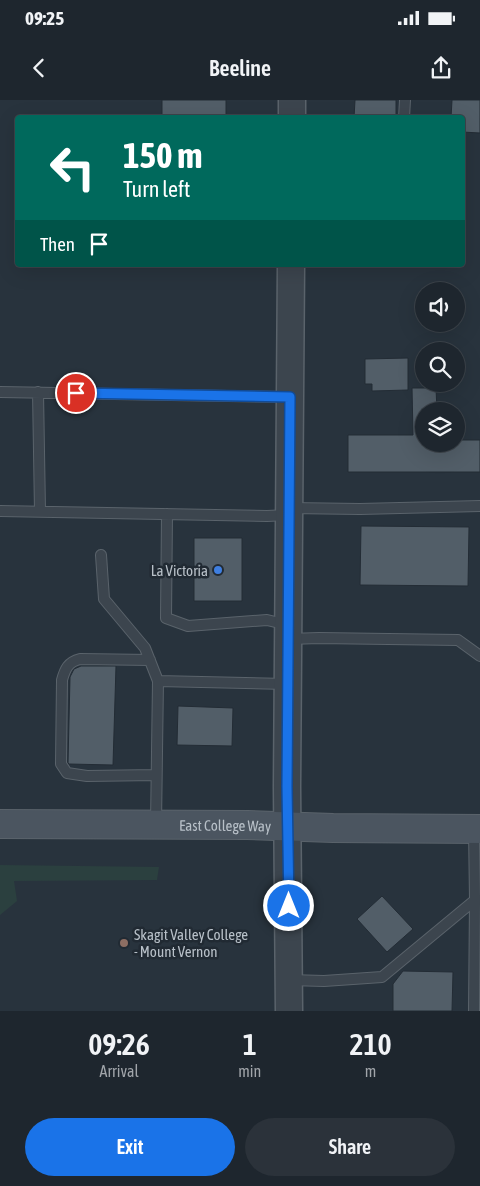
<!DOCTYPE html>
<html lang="en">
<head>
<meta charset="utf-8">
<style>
  :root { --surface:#1e262e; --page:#2b323a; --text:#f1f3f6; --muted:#a1a5aa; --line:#3c434a; --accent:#1a73e8 }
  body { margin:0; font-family:"Asap Condensed",sans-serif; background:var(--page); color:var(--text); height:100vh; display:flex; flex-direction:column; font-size:19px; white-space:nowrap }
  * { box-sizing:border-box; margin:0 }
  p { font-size:16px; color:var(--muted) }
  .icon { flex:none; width:28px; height:28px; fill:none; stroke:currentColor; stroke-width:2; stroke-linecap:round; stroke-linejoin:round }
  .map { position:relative; height:911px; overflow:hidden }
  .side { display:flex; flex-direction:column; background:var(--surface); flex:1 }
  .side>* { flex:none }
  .hud { position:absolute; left:15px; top:15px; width:450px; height:152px; border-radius:5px; box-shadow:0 5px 20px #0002,0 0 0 1px var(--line); background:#00695c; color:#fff; overflow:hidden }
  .buttons { position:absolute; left:415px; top:182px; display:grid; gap:10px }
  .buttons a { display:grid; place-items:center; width:50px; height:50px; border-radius:50%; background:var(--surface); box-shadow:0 5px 20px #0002,0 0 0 1px var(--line); font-size:25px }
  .pin { position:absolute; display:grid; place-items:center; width:42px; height:42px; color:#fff; margin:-21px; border:2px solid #fff; border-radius:50%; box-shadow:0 1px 5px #0007 }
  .me { position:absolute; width:55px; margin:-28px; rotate:0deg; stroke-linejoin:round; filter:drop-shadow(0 0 4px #0008) }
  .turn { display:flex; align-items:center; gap:18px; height:105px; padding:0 25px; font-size:22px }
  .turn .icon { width:65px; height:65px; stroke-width:2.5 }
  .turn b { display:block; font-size:35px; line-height:42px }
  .then { display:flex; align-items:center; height:48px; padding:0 25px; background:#0003; gap:10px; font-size:19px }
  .eta { display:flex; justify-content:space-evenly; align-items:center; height:85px; text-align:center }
  .eta b { font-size:30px; font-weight:600; line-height:35px }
  .cta { display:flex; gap:10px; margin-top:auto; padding:10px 25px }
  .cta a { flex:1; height:58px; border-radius:30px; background:var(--accent); color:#fff; font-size:20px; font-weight:600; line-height:58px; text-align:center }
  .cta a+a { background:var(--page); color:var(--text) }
  .status { display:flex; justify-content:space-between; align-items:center; height:35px; padding:0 25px; background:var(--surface); direction:ltr }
  .status svg { height:14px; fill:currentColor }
  header { display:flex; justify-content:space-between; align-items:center; height:65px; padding:0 25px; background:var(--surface); font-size:22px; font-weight:600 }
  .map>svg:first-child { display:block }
</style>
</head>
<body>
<div class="status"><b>09:25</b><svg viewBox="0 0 49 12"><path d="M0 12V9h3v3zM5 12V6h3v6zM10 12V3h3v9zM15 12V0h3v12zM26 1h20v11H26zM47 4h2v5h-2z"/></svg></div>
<header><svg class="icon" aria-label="back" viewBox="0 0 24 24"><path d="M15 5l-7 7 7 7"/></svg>Beeline<svg class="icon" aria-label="share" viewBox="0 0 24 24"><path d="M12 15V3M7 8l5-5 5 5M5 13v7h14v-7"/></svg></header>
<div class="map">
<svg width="480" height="911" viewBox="0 0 480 911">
  <rect width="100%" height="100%" fill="#28333d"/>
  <path fill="#2b403f" d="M0,765L159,767L157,780L14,781L17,801L0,815Z"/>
  <path fill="#525e68" stroke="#232c35" d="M162,0H226V18H162Z
    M355,0H396V18H354Z
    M452,0H480V33L462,32V18H451Z
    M408,258V290L372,291V284H365V259Z
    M412,288H436L437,311H424V344H456V340H480V372H348V335H413Z
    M361,426L469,427L468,486L360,485Z
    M194,438H242V501H194Z
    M81,566H116L113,665L69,664L68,663L70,577L74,569Z
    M178,606L233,608L232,646L177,645Z
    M382,796L413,829L387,852L357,819Z
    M403,871L453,872L452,911H393V884Z"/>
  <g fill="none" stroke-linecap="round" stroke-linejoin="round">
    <defs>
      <path id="service" d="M404,18L405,0
        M0,292L289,297
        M38,292L40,411
        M290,408L360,409L480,406
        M0,411L267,416L288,415
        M167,414L166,518L188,526L267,520L288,525
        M101,455L104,499L145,548L158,581
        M289,539L319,538L458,540L480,556
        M150,560L80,559C68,562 65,569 62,580L61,664L67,673L87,676L156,675
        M156,724L158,581L287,584
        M474,730L475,800L474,911
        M289,880L324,881L382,877L475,800H480"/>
      <path id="tertiary" d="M292,18V0
        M289,911L287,687L291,165"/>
      <g id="secondary">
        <path id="s1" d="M0,724L247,725L333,728L480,729"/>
      </g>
    </defs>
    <use href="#service" stroke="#5a636b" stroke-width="12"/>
    <use href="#tertiary" stroke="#5a636b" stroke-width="29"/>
    <use href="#secondary" stroke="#5a636b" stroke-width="30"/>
    <use href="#service" stroke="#3c454e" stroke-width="10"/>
    <use href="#tertiary" stroke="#3c454e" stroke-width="26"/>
    <use href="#secondary" stroke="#4b5560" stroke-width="28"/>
  </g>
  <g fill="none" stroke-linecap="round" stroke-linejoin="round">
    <defs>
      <path id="route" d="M76,293L290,297L287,687L289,806"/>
    </defs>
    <use href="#route" stroke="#114b97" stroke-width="12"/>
    <use href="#route" stroke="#1a73e8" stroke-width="9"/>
  </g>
  <circle fill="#3f7fe0" stroke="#212a33" stroke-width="2" cx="218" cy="470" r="5"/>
  <circle fill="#8d6e63" stroke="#212a33" stroke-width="2" cx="124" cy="843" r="5"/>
  <g text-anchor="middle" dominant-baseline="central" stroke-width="5" stroke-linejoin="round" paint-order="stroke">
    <g font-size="15" fill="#b8c0c8" stroke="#212a33" text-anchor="end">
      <text x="208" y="470">La Victoria</text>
      <text x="134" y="834" text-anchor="start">Skagit Valley College<tspan x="134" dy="17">- Mount Vernon</tspan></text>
    </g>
    <g font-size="15" fill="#b8c0c8" stroke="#212a33">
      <text stroke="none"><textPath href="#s1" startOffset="225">East College Way</textPath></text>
    </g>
  </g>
</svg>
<div class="buttons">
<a><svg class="icon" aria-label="sound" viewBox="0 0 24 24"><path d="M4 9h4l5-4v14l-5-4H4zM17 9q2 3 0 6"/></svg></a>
<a><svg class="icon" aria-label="search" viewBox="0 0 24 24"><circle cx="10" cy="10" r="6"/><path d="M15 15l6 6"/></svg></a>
<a><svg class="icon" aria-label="layers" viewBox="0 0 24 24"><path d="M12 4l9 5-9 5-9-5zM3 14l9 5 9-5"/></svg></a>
</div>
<div class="pin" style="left:76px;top:293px;background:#d93025"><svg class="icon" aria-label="arrive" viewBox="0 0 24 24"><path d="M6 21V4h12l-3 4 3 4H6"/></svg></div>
<svg class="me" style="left:289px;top:806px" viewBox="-20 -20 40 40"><circle r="17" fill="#1a73e8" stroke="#fff" stroke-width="3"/><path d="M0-11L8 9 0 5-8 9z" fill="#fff"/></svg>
<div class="hud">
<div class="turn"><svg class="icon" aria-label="left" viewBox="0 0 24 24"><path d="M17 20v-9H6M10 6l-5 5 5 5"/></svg><div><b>150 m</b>Turn left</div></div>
<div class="then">Then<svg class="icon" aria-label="arrive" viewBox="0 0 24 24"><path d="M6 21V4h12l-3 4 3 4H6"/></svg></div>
</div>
</div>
<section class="side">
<div class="eta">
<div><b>09:26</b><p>Arrival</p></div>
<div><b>1</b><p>min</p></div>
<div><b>210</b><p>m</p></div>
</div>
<div class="cta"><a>Exit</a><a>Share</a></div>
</section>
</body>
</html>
